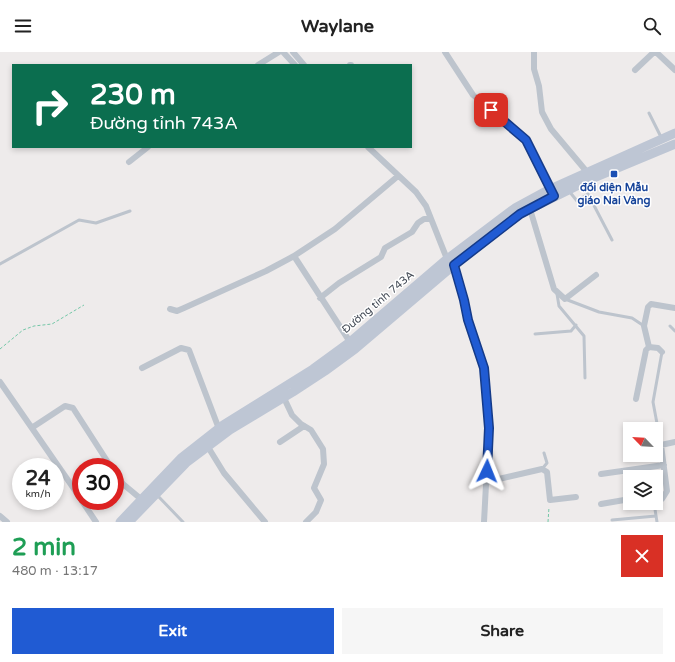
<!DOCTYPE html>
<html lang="en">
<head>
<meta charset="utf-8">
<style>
  :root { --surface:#fff; --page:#f6f6f6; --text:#222; --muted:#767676; --accent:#205bd3 }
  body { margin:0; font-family:"Varela Round",sans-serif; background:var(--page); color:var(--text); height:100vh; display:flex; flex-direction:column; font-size:15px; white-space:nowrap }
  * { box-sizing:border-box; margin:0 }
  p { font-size:13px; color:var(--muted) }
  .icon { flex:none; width:22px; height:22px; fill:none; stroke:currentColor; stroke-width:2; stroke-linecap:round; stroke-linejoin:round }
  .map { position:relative; height:470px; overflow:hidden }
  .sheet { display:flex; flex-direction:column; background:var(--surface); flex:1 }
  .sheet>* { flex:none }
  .top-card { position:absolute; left:12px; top:12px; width:400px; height:84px; border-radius:0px; box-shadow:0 2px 6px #0003; background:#0b6e4f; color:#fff; overflow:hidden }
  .needle { width:26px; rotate:295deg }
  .tools { position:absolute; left:623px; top:370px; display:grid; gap:8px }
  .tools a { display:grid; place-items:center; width:40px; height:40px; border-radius:0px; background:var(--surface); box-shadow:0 2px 6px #0003; font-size:20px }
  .speed { position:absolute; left:12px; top:406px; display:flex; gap:8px; font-size:20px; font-weight:700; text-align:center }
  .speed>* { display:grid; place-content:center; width:52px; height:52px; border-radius:50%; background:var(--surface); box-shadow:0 2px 6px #0003; line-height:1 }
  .speed small { font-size:10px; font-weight:400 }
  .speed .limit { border:6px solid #d22; background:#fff; color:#111 }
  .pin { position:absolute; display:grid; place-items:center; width:34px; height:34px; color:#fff; margin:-17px; border-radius:8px; box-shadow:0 2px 6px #0006 }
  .me { position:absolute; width:44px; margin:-22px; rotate:2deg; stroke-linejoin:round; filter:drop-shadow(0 0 3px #0008) }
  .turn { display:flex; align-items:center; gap:14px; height:84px; padding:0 12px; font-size:18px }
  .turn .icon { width:52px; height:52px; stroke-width:2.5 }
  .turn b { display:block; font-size:28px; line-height:34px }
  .round { display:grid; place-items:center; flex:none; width:42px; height:42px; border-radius:0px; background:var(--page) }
  .overview { display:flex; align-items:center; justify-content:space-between; height:68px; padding:0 12px }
  h1 { font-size:24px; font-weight:700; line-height:30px; color:#1e9e55 }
  .primary-button { display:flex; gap:8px; margin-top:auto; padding:8px 12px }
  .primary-button a { flex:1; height:46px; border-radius:0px; background:var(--accent); color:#fff; font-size:16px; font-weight:700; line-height:46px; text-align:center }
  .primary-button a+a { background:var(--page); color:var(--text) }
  header { display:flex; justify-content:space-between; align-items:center; height:52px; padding:0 12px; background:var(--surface); font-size:18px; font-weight:700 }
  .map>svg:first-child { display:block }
</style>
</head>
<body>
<header><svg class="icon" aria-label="menu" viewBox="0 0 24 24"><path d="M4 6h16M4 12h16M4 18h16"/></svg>Waylane<svg class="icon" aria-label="search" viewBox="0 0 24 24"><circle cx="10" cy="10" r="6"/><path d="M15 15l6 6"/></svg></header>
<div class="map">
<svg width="675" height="470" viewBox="0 0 675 470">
  <rect width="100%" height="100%" fill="#eeebeb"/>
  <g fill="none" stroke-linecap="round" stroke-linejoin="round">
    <path stroke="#74c7a7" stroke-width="1" stroke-dasharray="3 2" stroke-linecap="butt" d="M0,297L23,278L34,274L52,272L84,253
      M548,470L549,455"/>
    <path stroke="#bdc4cd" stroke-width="3" d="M649,61L661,85
      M569,139L577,149L588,142L612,188
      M0,212L79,168L96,171L130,159
      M557,242L559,254L584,284L585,326
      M565,247L599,260L632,266L644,274
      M670,274L675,279
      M535,282L571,279L576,273
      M661,393L653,350L662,300
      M542,417L547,411L544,401
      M157,443L183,470
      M654,451L657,470
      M612,468L656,464"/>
    <path stroke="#bdc4cd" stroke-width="6" d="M283,0L295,13
      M293,0L304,13
      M445,0L473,43L512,74L526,88L551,139
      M534,0V17L539,34L542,60L551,77L587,120
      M656,0L675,18
      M258,13L279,0
      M350,13H351
      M635,18L654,0
      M368,95L416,140L426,154L447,207
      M129,110L148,95
      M530,157L554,237L565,247L596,223
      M294,204L335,177L398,124
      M454,213L464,247L468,268L484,316L489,376L484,470
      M320,246L339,231L381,205L385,196L412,180L418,171L424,167H431
      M170,257L177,259L184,256L266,219L294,204L350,290
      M649,295L644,274L648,255L651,252L675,256
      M142,316L181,296L189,298L219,377
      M0,330L81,447
      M284,346L292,363L301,372L311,378L323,397L324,412L314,436L321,448L316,460L306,470
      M636,347L646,298L649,295L658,296L662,300
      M33,375L65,354L73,356L111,415
      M280,390L304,374
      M208,395L224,421L265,470
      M115,421L123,432L141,447
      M601,422L664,413
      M486,430L542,417L547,420L550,448L576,445
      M656,446L662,447L667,439L661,393L675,390
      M82,449L96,470
      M601,452L630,447
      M0,464L7,470"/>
    <path stroke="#bec6d4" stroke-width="9" d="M120,470L181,406L223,373L313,317L350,290L447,207L515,156L550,137L675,81
      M129,470L186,411L230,378L293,340L325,319L355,297L454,213L520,162L591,127L675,92"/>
  </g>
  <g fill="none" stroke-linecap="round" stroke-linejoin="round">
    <defs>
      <path id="route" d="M487,419L489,376L484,316L468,268L464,248L454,213L520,162L554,144L526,88L491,58"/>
    </defs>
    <use href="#route" stroke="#153b89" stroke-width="10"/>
    <use href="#route" stroke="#205bd3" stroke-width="7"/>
  </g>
  <rect fill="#1a4fb4" stroke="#fff" stroke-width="1.5" x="610" y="118" width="8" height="8" rx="2"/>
  <g text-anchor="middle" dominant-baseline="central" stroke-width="3" stroke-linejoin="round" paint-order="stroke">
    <g font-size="11" font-weight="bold" fill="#164399" stroke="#fff">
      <text x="614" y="135">đối diện Mẫu<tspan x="614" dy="13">giáo Nai Vàng</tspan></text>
    </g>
    <g font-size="11" fill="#454c57" stroke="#fff">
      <text transform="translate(378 250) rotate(-40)">Đường tỉnh 743A</text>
    </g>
  </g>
</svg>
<div class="tools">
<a><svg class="needle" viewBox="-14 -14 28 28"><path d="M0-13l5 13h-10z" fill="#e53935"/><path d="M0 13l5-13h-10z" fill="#767676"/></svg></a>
<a><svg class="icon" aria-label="layers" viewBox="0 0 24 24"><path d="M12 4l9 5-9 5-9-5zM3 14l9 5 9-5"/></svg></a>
</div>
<div class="speed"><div>24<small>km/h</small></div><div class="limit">30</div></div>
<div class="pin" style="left:491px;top:58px;background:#d93025"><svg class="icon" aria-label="arrive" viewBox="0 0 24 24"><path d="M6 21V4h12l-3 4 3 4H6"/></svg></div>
<svg class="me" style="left:487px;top:419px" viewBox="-20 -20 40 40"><path d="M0-17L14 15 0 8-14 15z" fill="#205bd3" stroke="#fff" stroke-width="4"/></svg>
<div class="top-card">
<div class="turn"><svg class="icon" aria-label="right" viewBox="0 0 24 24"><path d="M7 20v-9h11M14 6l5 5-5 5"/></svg><div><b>230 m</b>Đường tỉnh 743A</div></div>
</div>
</div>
<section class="sheet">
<div class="overview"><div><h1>2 min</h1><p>480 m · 13:17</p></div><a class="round" style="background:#d93025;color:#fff"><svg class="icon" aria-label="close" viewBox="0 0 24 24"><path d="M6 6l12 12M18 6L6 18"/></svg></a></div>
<div class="primary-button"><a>Exit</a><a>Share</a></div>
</section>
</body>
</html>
